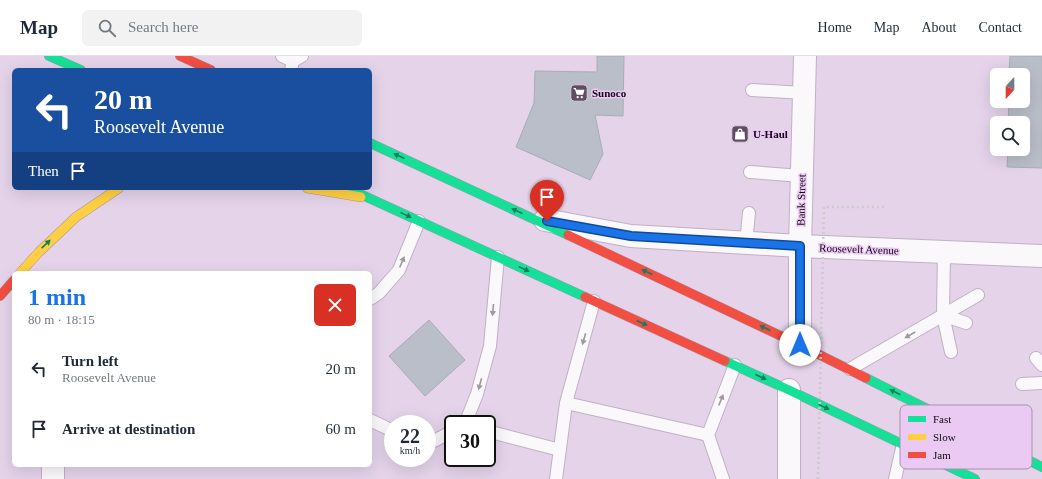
<!DOCTYPE html>
<html lang="en">
<head>
<meta charset="utf-8">
<style>
  :root { --surface:#fff; --page:#f2f2f3; --text:#1f2937; --muted:#747a83; --line:#e0e1e3; --accent:#1a73e8 }
  body { margin:0; font-family:Georgia,serif; background:var(--page); color:var(--text); height:100vh; display:flex; flex-direction:column; font-size:15px; white-space:nowrap }
  * { box-sizing:border-box; margin:0 }
  p { font-size:13px; color:var(--muted) }
  .icon { flex:none; width:22px; height:22px; fill:none; stroke:currentColor; stroke-width:2; stroke-linecap:round; stroke-linejoin:round }
  .map { position:relative; flex:1; overflow:hidden }
  .details { position:absolute; left:12px; top:215px; width:360px; height:196px; display:flex; flex-direction:column; background:var(--surface); border-radius:6px; box-shadow:0 4px 16px #0002 }
  .details>* { flex:none }
  .hud { position:absolute; left:12px; top:12px; width:360px; height:122px; border-radius:6px; box-shadow:0 4px 16px #0002; background:#1a4fa0; color:#fff; overflow:hidden }
  .needle { width:26px; rotate:201deg }
  .controls { position:absolute; left:990px; top:12px; display:grid; gap:8px }
  .controls a { display:grid; place-items:center; width:40px; height:40px; border-radius:6px; background:var(--surface); box-shadow:0 4px 16px #0002; font-size:20px }
  .speed { position:absolute; left:384px; top:359px; display:flex; gap:8px; font-size:20px; font-weight:700; text-align:center }
  .speed>* { display:grid; place-content:center; width:52px; height:52px; border-radius:50%; background:var(--surface); box-shadow:0 4px 16px #0002; line-height:1 }
  .speed small { font-size:10px; font-weight:400 }
  .speed .limit { border:2px solid #111; border-radius:6px; background:#fff; color:#111 }
  .pin { position:absolute; display:grid; place-items:center; width:34px; height:34px; color:#fff; margin:-41px -17px; border-radius:50% 50% 50% 0; rotate:-45deg; box-shadow:0 0 4px #0007 }
  .pin .icon { rotate:45deg }
  .me { position:absolute; width:44px; margin:-22px; rotate:0deg; stroke-linejoin:round; filter:drop-shadow(0 0 3px #0008) }
  .turn { display:flex; align-items:center; gap:14px; height:84px; padding:0 16px; font-size:18px }
  .turn .icon { width:52px; height:52px; stroke-width:2.5 }
  .turn b { display:block; font-size:28px; line-height:34px }
  .then { display:flex; align-items:center; height:38px; padding:0 16px; background:#0003; gap:8px; font-size:15px }
  .round { display:grid; place-items:center; flex:none; width:42px; height:42px; border-radius:6px; background:var(--page) }
  .headline { display:flex; align-items:center; justify-content:space-between; height:68px; padding:0 16px }
  h1 { font-size:24px; font-weight:800; line-height:30px; color:var(--accent) }
  ul { padding:0; list-style:none }
  li { display:flex; align-items:center; gap:12px; height:60px; padding:0 16px }
  li div { flex:1 }
  li b { display:block; font-size:15px }
  li em { font-style:normal }
  header { display:flex; align-items:center; gap:24px; box-sizing:border-box; height:56px; padding:0 20px; background:var(--surface); border-bottom:1px solid var(--line) }
  header strong { font-size:19px }
  nav { display:flex; gap:22px; margin-inline-start:auto; font-size:14px }
  .search { width:280px; height:36px; background:var(--page); display:flex; align-items:center; gap:10px; box-sizing:border-box; padding:0 14px; border-radius:6px; color:var(--muted); font-size:15px }
  .map>svg:first-child { display:block }
</style>
</head>
<body>
<header>
<strong>Map</strong>
<div class="search"><svg class="icon" aria-label="search" viewBox="0 0 24 24"><circle cx="10" cy="10" r="6"/><path d="M15 15l6 6"/></svg>Search here</div>
<nav><a>Home</a><a>Map</a><a>About</a><a>Contact</a></nav>
</header>
<div class="map">
<svg width="1042" height="423" viewBox="0 0 1042 423">
  <rect width="100%" height="100%" fill="#e4d3e9"/>
  <path fill="#b9bec8" stroke="#a8acb7" d="M597,0H624L623,60L595,59L603,98L590,124L516,91L534,47L535,15L597,16Z
    M1010,0H1042V112L1007,111L1008,93H1023V67H1008L1009,45H1023V19H1009Z
    M429,264L465,304L425,340L389,300Z"/>
  <g fill="none" stroke-linecap="round" stroke-linejoin="round">
    <defs>
      <path id="lane" d="M282,0L293,5
        M291,14L293,5L302,0
        M752,34L804,37
        M750,116L802,120
        M746,187L749,157
        M944,196L943,259L951,296
        M370,243L379,237L399,214L419,165
        M943,259L966,267
        M1036,302L1042,309
        M850,313L978,239
        M1022,328L1042,327
        M566,347L594,245
        M370,364L393,375
        M465,368L477,338L490,290L498,201
        M487,375L560,394
        M708,379L735,309
        M427,384L434,385L453,375
        M556,423L566,347L708,379L723,423
        M895,423L903,388"/>
      <path id="street" d="M545,164L631,180L800,190L1042,200
        M800,289V190L805,0
        M53,423V409
        M789,423V334"/>
      <path id="fast" d="M49,0L81,14
        M370,87L568,179
        M347,132L585,241
        M725,305L789,334L975,423
        M866,322L1042,411"/>
      <path id="slow" d="M307,132L361,141
        M20,217L39,196L76,161L119,132"/>
      <path id="jam" d="M180,0L211,14
        M568,179L800,289L866,322
        M0,240L14,224
        M585,241L725,305"/>
    </defs>
    <use href="#lane" stroke="#bfb1c3" stroke-width="14"/>
    <use href="#street" stroke="#bfb1c3" stroke-width="24"/>
    <use href="#fast" stroke="#a797ab" stroke-width="10"/>
    <use href="#slow" stroke="#a797ab" stroke-width="10"/>
    <use href="#jam" stroke="#a797ab" stroke-width="10"/>
    <use href="#lane" stroke="#fbf8fc" stroke-width="12"/>
    <use href="#street" stroke="#fbf8fc" stroke-width="22"/>
    <use href="#fast" stroke="#16e098" stroke-width="9"/>
    <use href="#slow" stroke="#ffcf43" stroke-width="9"/>
    <use href="#jam" stroke="#f24e42" stroke-width="9"/>
    <path stroke="#cfcad0" stroke-width="2.5" stroke-dasharray="2 3" stroke-linecap="butt" d="M818,423L824,151H887"/>
  </g>
  <defs><path id="oneway-solid" d="M-6-.8H1V-3.2L6.5 0L1 3.2V.8H-6Z"/></defs>
  <g fill="#147f5d">
    <use href="#oneway-solid" transform="translate(399 100) rotate(-155)"/>
    <use href="#oneway-solid" transform="translate(517 155) rotate(-155)"/>
    <use href="#oneway-solid" transform="translate(406 159) rotate(25)"/>
    <use href="#oneway-solid" transform="translate(46 188) rotate(-43)"/>
    <use href="#oneway-solid" transform="translate(524 213) rotate(25)"/>
    <use href="#oneway-solid" transform="translate(647 216) rotate(-155)"/>
    <use href="#oneway-solid" transform="translate(642 267) rotate(24)"/>
    <use href="#oneway-solid" transform="translate(765 272) rotate(-155)"/>
    <use href="#oneway-solid" transform="translate(761 321) rotate(24)"/>
    <use href="#oneway-solid" transform="translate(895 336) rotate(-153)"/>
    <use href="#oneway-solid" transform="translate(824 351) rotate(26)"/>
  </g>
  <g fill="#9e98a0">
    <use href="#oneway-solid" transform="translate(402 206) rotate(-67)"/>
    <use href="#oneway-solid" transform="translate(493 254) rotate(95)"/>
    <use href="#oneway-solid" transform="translate(910 279) rotate(150)"/>
    <use href="#oneway-solid" transform="translate(584 283) rotate(106)"/>
    <use href="#oneway-solid" transform="translate(480 328) rotate(105)"/>
    <use href="#oneway-solid" transform="translate(721 344) rotate(-68)"/>
  </g>
  <g fill="none" stroke-linecap="round" stroke-linejoin="round">
    <defs>
      <path id="route" d="M547,165L631,180L800,190V289"/>
    </defs>
    <use href="#route" stroke="#114b97" stroke-width="10"/>
    <use href="#route" stroke="#1a73e8" stroke-width="7"/>
  </g>
  <defs>
    <symbol id="supermarket-square" viewBox="-11 -11 22 22"><rect x="-9" y="-9" width="18" height="18" rx="4" fill="#5c4f5f" stroke="#eacaf2"/><path d="M-6-5.5h2.5l.6 2H6L4.5 2H-2.5L-4.4-4H-6ZM-1.5 3.2a1.3 1.3 0 1 0 .1 0ZM3 3.2a1.3 1.3 0 1 0 .1 0Z" fill="#fff"/></symbol>
    <symbol id="shop-square" viewBox="-11 -11 22 22"><rect x="-9" y="-9" width="18" height="18" rx="4" fill="#5c4f5f" stroke="#eacaf2"/><path d="M-5-2.5h2.3a2.7 3.5 0 0 1 5.4 0H5L5.5 6h-11ZM-1.5-2.5h3a1.5 2.3 0 0 0-3 0Z" fill="#fff"/></symbol>
  </defs>
  <g fill-rule="evenodd">
    <use href="#supermarket-square" x="569" y="27" width="20" height="20"/>
    <use href="#shop-square" x="730" y="68" width="20" height="20"/>
  </g>
  <g text-anchor="middle" dominant-baseline="central" stroke-width="3" stroke-linejoin="round" paint-order="stroke">
    <g font-size="11" font-weight="bold" fill="#120815" stroke="#eacaf2" text-anchor="start">
      <text x="592" y="37">Sunoco</text>
      <text x="753" y="78">U-Haul</text>
    </g>
    <g font-size="11" fill="#120815" stroke="#eacaf2">
      <text transform="translate(801 144) rotate(-89)">Bank Street</text>
      <text transform="translate(859 193) rotate(2)">Roosevelt Avenue</text>
    </g>
  </g>
  <rect x="900" y="349" width="132" height="64" rx="6" fill="#eacaf2" stroke="#a990b0" stroke-width="1"/>
  <rect x="908" y="360" width="18" height="6" fill="#16e098"/>
  <rect x="908" y="378" width="18" height="6" fill="#ffcf43"/>
  <rect x="908" y="396" width="18" height="6" fill="#f24e42"/>
  <g font-size="11" fill="#120815">
    <text x="933" y="367">Fast</text>
    <text x="933" y="385">Slow</text>
    <text x="933" y="403">Jam</text>
  </g>
</svg>
<div class="controls">
<a><svg class="needle" viewBox="-14 -14 28 28"><path d="M0-13l5 13h-10z" fill="#e53935"/><path d="M0 13l5-13h-10z" fill="#747a83"/></svg></a>
<a><svg class="icon" aria-label="search" viewBox="0 0 24 24"><circle cx="10" cy="10" r="6"/><path d="M15 15l6 6"/></svg></a>
</div>
<div class="speed"><div>22<small>km/h</small></div><div class="limit">30</div></div>
<div class="pin" style="left:547px;top:165px;background:#d93025"><svg class="icon" aria-label="arrive" viewBox="0 0 24 24"><path d="M6 21V4h12l-3 4 3 4H6"/></svg></div>
<svg class="me" style="left:800px;top:289px" viewBox="-20 -20 40 40"><circle r="19" fill="#fff"/><path d="M0-13L10 11 0 6-10 11z" fill="#1a73e8"/></svg>
<div class="hud">
<div class="turn"><svg class="icon" aria-label="left" viewBox="0 0 24 24"><path d="M17 20v-9H6M10 6l-5 5 5 5"/></svg><div><b>20 m</b>Roosevelt Avenue</div></div>
<div class="then">Then<svg class="icon" aria-label="arrive" viewBox="0 0 24 24"><path d="M6 21V4h12l-3 4 3 4H6"/></svg></div>
</div>
<section class="details">
<div class="headline"><div><h1>1 min</h1><p>80 m · 18:15</p></div><a class="round" style="background:#d93025;color:#fff"><svg class="icon" aria-label="close" viewBox="0 0 24 24"><path d="M6 6l12 12M18 6L6 18"/></svg></a></div>
<ul>
<li><svg class="icon" aria-label="left" viewBox="0 0 24 24"><path d="M17 20v-9H6M10 6l-5 5 5 5"/></svg><div><b>Turn left</b><p>Roosevelt Avenue</p></div><em>20 m</em></li>
<li><svg class="icon" aria-label="arrive" viewBox="0 0 24 24"><path d="M6 21V4h12l-3 4 3 4H6"/></svg><div><b>Arrive at destination</b></div><em>60 m</em></li>
</ul>
</section>
</div>
</body>
</html>
